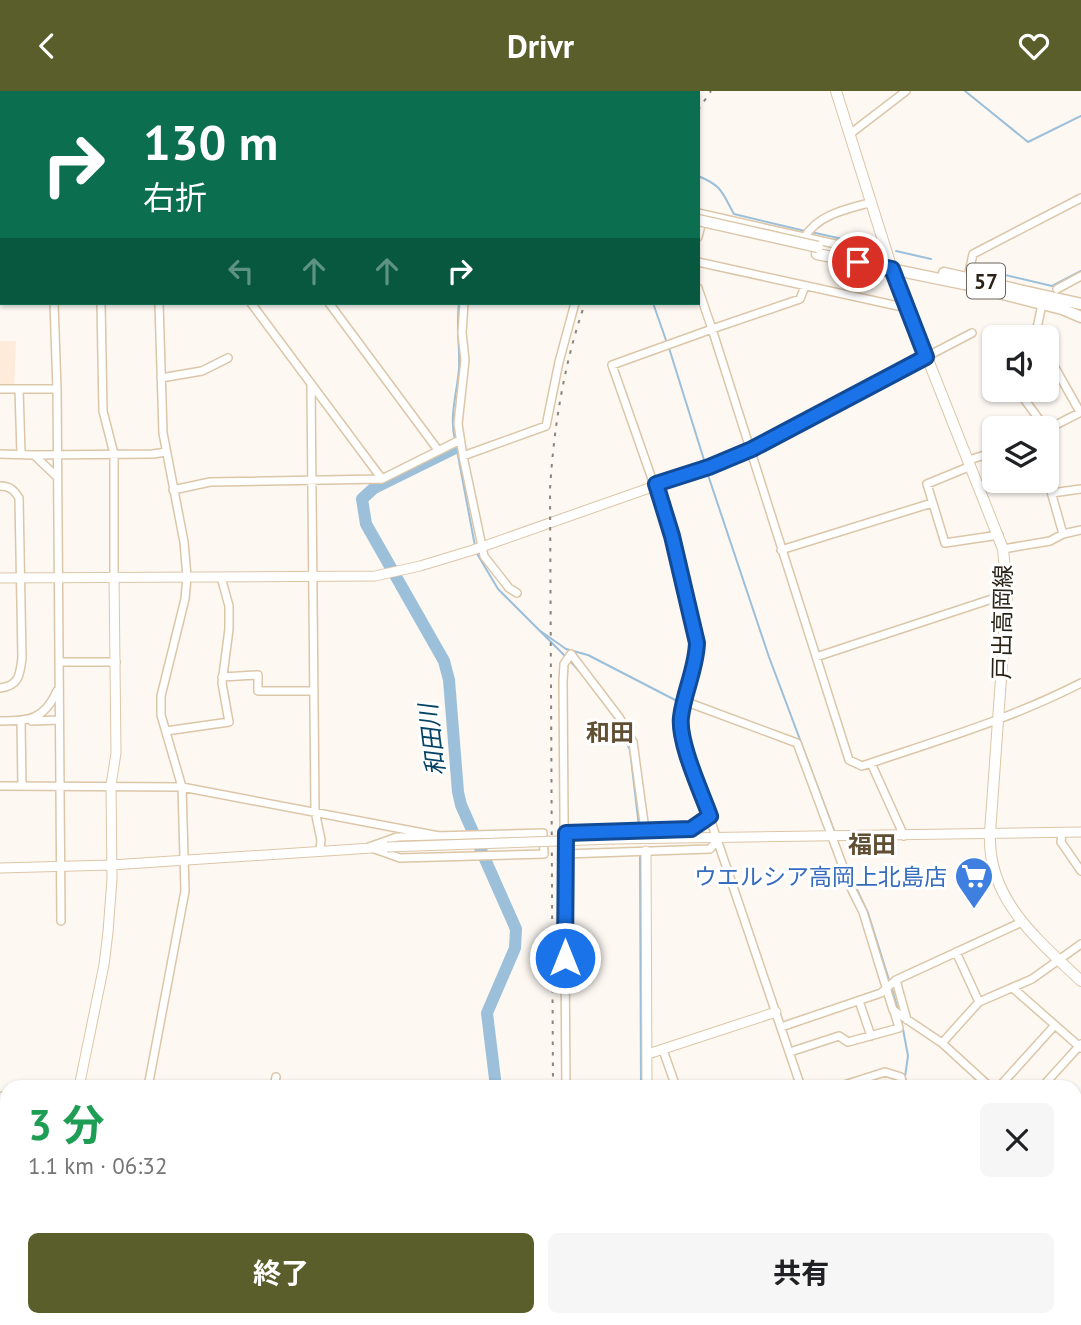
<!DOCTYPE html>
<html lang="ja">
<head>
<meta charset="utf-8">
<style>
  :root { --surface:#fff; --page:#f6f6f6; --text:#202124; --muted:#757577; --accent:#595e2b }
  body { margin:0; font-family:"PT Sans","Noto Sans JP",sans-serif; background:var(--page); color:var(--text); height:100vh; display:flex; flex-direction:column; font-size:26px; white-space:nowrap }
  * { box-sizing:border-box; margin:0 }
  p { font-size:23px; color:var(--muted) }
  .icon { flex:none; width:38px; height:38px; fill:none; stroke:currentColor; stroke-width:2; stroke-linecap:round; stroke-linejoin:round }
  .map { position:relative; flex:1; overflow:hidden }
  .details { position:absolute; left:0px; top:989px; width:1082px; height:247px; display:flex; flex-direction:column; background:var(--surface); border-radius:21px 21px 0 0; box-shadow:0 2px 5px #0004 }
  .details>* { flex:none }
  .guide { position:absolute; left:0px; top:0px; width:700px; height:214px; box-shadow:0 2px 5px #0004; background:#0b6e4f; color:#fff; overflow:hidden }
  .tools { position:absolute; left:982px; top:234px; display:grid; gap:14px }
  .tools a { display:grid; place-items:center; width:77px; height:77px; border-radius:10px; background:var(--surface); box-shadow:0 2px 5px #0004; font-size:35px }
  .pin { position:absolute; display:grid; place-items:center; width:60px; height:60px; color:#fff; margin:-30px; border:4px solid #fff; border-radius:50%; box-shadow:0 2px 7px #0007 }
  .me { position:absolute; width:77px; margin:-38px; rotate:0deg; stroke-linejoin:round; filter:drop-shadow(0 0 5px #0008) }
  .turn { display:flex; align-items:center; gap:24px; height:147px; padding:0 28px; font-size:32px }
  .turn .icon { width:91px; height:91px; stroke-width:2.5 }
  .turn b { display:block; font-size:49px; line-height:60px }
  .lanes { display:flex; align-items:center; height:66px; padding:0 28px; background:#0003; justify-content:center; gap:35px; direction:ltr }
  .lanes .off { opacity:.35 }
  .round { display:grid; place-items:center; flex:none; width:74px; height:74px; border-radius:10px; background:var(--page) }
  .overview { display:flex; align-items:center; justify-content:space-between; height:119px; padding:0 28px }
  h1 { font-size:42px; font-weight:700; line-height:52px; color:#1e9e55 }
  .button { display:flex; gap:14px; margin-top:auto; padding:14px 28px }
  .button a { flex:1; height:80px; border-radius:10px; background:var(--accent); color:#fff; font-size:28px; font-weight:700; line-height:80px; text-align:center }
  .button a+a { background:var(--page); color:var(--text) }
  header { display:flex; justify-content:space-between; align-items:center; height:91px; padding:0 28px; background:var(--accent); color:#fff; font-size:32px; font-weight:700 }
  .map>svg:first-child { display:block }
</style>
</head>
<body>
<header><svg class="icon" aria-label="back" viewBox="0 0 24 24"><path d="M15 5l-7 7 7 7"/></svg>Drivr<svg class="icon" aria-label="heart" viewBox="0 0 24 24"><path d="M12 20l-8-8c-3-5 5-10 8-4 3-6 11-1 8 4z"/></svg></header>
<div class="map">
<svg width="1081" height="1234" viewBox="0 0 1081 1234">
  <rect width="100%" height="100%" fill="#fdf8f2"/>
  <path fill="#feebda" d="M0,250H16L14,295H0Z"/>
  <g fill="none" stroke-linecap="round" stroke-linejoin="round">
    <path stroke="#9cbfda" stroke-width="2" d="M319,0L320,2
      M538,0L539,2
      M673,0L674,2
      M965,0L1028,51L1081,25
      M698,85C723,95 722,102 734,123L805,140
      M811,141L874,155
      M896,160L931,168
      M975,177L1052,195L1081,180
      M653,212L667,252
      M669,257L705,372
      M455,349C449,325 457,302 459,278C460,256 456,234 459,212
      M456,354L475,455
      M707,381L769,566L835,742
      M476,461L498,498L565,565
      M539,539L566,558L588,564L679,611
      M569,569L582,583
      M598,604L616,628L630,659L639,736
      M836,747L849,781
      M640,762L641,996
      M851,786L868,822L889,889
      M892,898L898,919
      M903,938L908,965L905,986L907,996
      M924,1228V1234
      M640,1234L641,1228"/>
    <path stroke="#9cbfda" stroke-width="12" d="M457,356L374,397L362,408L366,433L444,570L449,589L458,701L461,714L516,838L515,857L487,922L496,996
      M457,1234L458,1228"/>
    <defs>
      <path id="minor" d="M173,0L174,2
        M325,0L326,2
        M459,0L460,2
        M53,2V0
        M0,39H2
        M850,43L906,0
        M698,122L866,160
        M698,146L703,126
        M805,146C817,124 847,118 869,112
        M698,171L898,215L906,214
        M968,186L973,163L1081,107
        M698,197L712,238L800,208L805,195
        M1057,198L1081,185
        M0,207H2
        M54,212L57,298L61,830
        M101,212L103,320L114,363V486
        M251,212L382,388
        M329,212L438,359
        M464,212L462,242L465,269L458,333L463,365L484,465L509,497L517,502
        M1035,247L1042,213
        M926,266L972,242
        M1046,271L1053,273L1080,321
        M161,287L202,280L228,267
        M311,295L315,720L321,749L320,759
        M0,298H57
        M19,298L21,362
        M1022,305L1046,338
        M1046,339L1081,321
        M0,363L34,364L57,386
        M34,364L153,363L166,361
        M463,365L546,335L559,271L575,212
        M969,369L994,361
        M971,375L927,393L945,452L999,444
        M1046,383L1063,443
        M0,395C10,395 14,399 19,407L22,567C20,584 19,595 0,597
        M173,399L210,391L382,388L460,349
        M1052,402L1081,398
        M1003,458L1050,450L1063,443L1081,439
        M781,459L932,412
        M816,566L1007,503
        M59,571H116
        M222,586L258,584V600H314
        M684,610L797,652L851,797L863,821L893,919L942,952L990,996
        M0,630C29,630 44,629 57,600
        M21,630L22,695
        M32,630L59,629
        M166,640L229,631L222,592L229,538V515L221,486
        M871,672L904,745
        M0,695L182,696L439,745
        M543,742L544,763L400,767L369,756L397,746Z
        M566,742L691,738L710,725
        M1062,742L1061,751L1081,780
        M565,763L710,758L718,748
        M896,889L907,929
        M1014,898L1081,957
        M859,910L871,945
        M979,911L1032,888L1081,853
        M781,936L881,902L896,889L1022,831
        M942,952L979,911L956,861
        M663,959L676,996
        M790,961L839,945L848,951L899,937L894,920
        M31,996H34
        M148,996L185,800L182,696L161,624V605L185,508L187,486L184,451L163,342L159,212
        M274,996L276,986
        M566,996L563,590L564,573L571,563L619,626L633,651L645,739
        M801,996L682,645C679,612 696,584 697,552L672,445L612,274L712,238L849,669L862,675C936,650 1011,628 1081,592
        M838,996L885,981L901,986L903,996
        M999,996L1055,934
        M1042,996L1081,953
        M0,1006L7,1004
        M1074,1073L1081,1078
        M1074,1142L1081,1128
        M0,1204H7
        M145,1228L146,1234
        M186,1228L188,1234
        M240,1228L242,1234
        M488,1228V1234
        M701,1228L702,1234
        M756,1228L758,1234
        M818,1228L819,1234
        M354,1234L355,1228
        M433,1234L434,1228
        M735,1234L751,1228
        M868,1234L880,1230
        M965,1234L968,1228
        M1024,1234L1027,1228"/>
      <path id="tertiary" d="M90,0V2
        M508,2L510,0
        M0,487L375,485L420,475L473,459L709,376L752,358L926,266
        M614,748L1081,741
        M646,760L647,996
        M0,777L111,774L387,756
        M648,963L776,921
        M79,996L104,874L108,841L112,788L111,694L116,662L114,486
        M650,1228V1234
        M29,1234L31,1228"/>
      <path id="secondary" d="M836,0L892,178L1003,458L1007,503L990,742C987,808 1037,848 1081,890
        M1072,1234L1081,1217"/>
      <path id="primary" d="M0,107H2
        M817,163L964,193L1062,218L1081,226
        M944,182L1081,213"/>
    </defs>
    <use href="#minor" stroke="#dcc6a8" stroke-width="10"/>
    <use href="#tertiary" stroke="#dcc6a8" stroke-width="11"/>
    <use href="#secondary" stroke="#dcc6a8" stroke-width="12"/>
    <use href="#primary" stroke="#dcc6a8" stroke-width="13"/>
    <use href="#minor" stroke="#fff" stroke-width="7"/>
    <use href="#tertiary" stroke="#fff" stroke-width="9"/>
    <use href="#secondary" stroke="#fff" stroke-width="10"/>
    <use href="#primary" stroke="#fff" stroke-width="10"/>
    <path stroke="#8b847c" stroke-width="2" stroke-dasharray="3.5 7" stroke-linecap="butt" d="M698,19L711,0
      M553,996L550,398C554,334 564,273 585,212
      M555,1228V1234"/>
    <defs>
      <path id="tertiary-bridge" d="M387,756L614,748"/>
      <path id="primary-bridge" d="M698,129L818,156"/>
    </defs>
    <use href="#tertiary-bridge" stroke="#dcc6a8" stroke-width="11" stroke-linecap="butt"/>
    <use href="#primary-bridge" stroke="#dcc6a8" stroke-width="13" stroke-linecap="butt"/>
    <use href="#tertiary-bridge" stroke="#fff" stroke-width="9"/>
    <use href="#primary-bridge" stroke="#fff" stroke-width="10"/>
  </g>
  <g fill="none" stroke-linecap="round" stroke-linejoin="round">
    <defs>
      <path id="route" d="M565,867L566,742L691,738L710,725C701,700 678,651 681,626C684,601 696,578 697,552L672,445L656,393L709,376L752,358L926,266L892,178L858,171"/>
    </defs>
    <use href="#route" stroke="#114b97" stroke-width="18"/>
    <use href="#route" stroke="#1a73e8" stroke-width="12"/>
  </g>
  <defs>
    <symbol id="supermarket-pin" viewBox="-11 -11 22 30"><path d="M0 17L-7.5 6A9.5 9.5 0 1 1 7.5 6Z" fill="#3f7fe0" stroke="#fff"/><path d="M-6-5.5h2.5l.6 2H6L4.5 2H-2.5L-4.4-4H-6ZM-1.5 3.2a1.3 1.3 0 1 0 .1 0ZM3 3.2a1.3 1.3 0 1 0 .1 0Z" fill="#fff"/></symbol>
  </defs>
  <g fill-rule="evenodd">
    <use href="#supermarket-pin" x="952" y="763" width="44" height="60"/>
  </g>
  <g text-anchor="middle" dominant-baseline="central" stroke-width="6" stroke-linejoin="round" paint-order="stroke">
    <rect fill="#fff" stroke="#6a645d" stroke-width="2" x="967" y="172.5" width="38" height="35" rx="5"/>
    <g font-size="21" font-weight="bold" fill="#2a2217">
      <text x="986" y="190">57</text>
    </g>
    <g font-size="23" fill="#2a2217" stroke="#fff">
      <text transform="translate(1002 531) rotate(-89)">戸出高岡線</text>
    </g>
    <g font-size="23" fill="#366cbe" stroke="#fff" text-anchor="end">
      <text x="947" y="785">ウエルシア高岡上北島店</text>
    </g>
    <g font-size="24" font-weight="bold" fill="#614f34" stroke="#fff">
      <text x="610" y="641">和田</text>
      <text x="872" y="753">福田</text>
    </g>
    <g font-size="24" font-style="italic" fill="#044366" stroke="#fff">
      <text transform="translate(432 649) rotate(-97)">和田川</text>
    </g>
  </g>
</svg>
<div class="tools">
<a><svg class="icon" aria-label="sound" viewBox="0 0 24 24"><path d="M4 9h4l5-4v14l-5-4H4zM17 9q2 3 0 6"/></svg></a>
<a><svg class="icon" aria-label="layers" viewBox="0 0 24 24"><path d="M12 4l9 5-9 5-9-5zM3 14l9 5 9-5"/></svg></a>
</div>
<div class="pin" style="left:858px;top:171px;background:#d93025"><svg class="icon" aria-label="arrive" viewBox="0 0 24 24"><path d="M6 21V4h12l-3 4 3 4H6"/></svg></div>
<svg class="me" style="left:565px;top:867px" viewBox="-20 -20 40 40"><circle r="17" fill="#1a73e8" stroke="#fff" stroke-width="3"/><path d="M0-11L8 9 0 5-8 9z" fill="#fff"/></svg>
<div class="guide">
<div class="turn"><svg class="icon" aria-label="right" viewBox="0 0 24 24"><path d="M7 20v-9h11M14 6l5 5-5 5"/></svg><div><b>130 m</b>右折</div></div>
<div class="lanes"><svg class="icon off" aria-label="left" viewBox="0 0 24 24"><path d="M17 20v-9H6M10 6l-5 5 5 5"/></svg><svg class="icon off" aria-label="ahead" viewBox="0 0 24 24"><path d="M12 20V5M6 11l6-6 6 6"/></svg><svg class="icon off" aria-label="ahead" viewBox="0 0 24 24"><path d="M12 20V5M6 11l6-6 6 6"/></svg><svg class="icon" aria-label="right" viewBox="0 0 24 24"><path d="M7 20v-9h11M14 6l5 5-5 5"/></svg></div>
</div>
<section class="details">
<div class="overview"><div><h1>3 分</h1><p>1.1 km · 06:32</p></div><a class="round"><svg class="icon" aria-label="close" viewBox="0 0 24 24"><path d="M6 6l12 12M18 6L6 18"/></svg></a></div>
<div class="button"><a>終了</a><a>共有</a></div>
</section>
</div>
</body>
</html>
